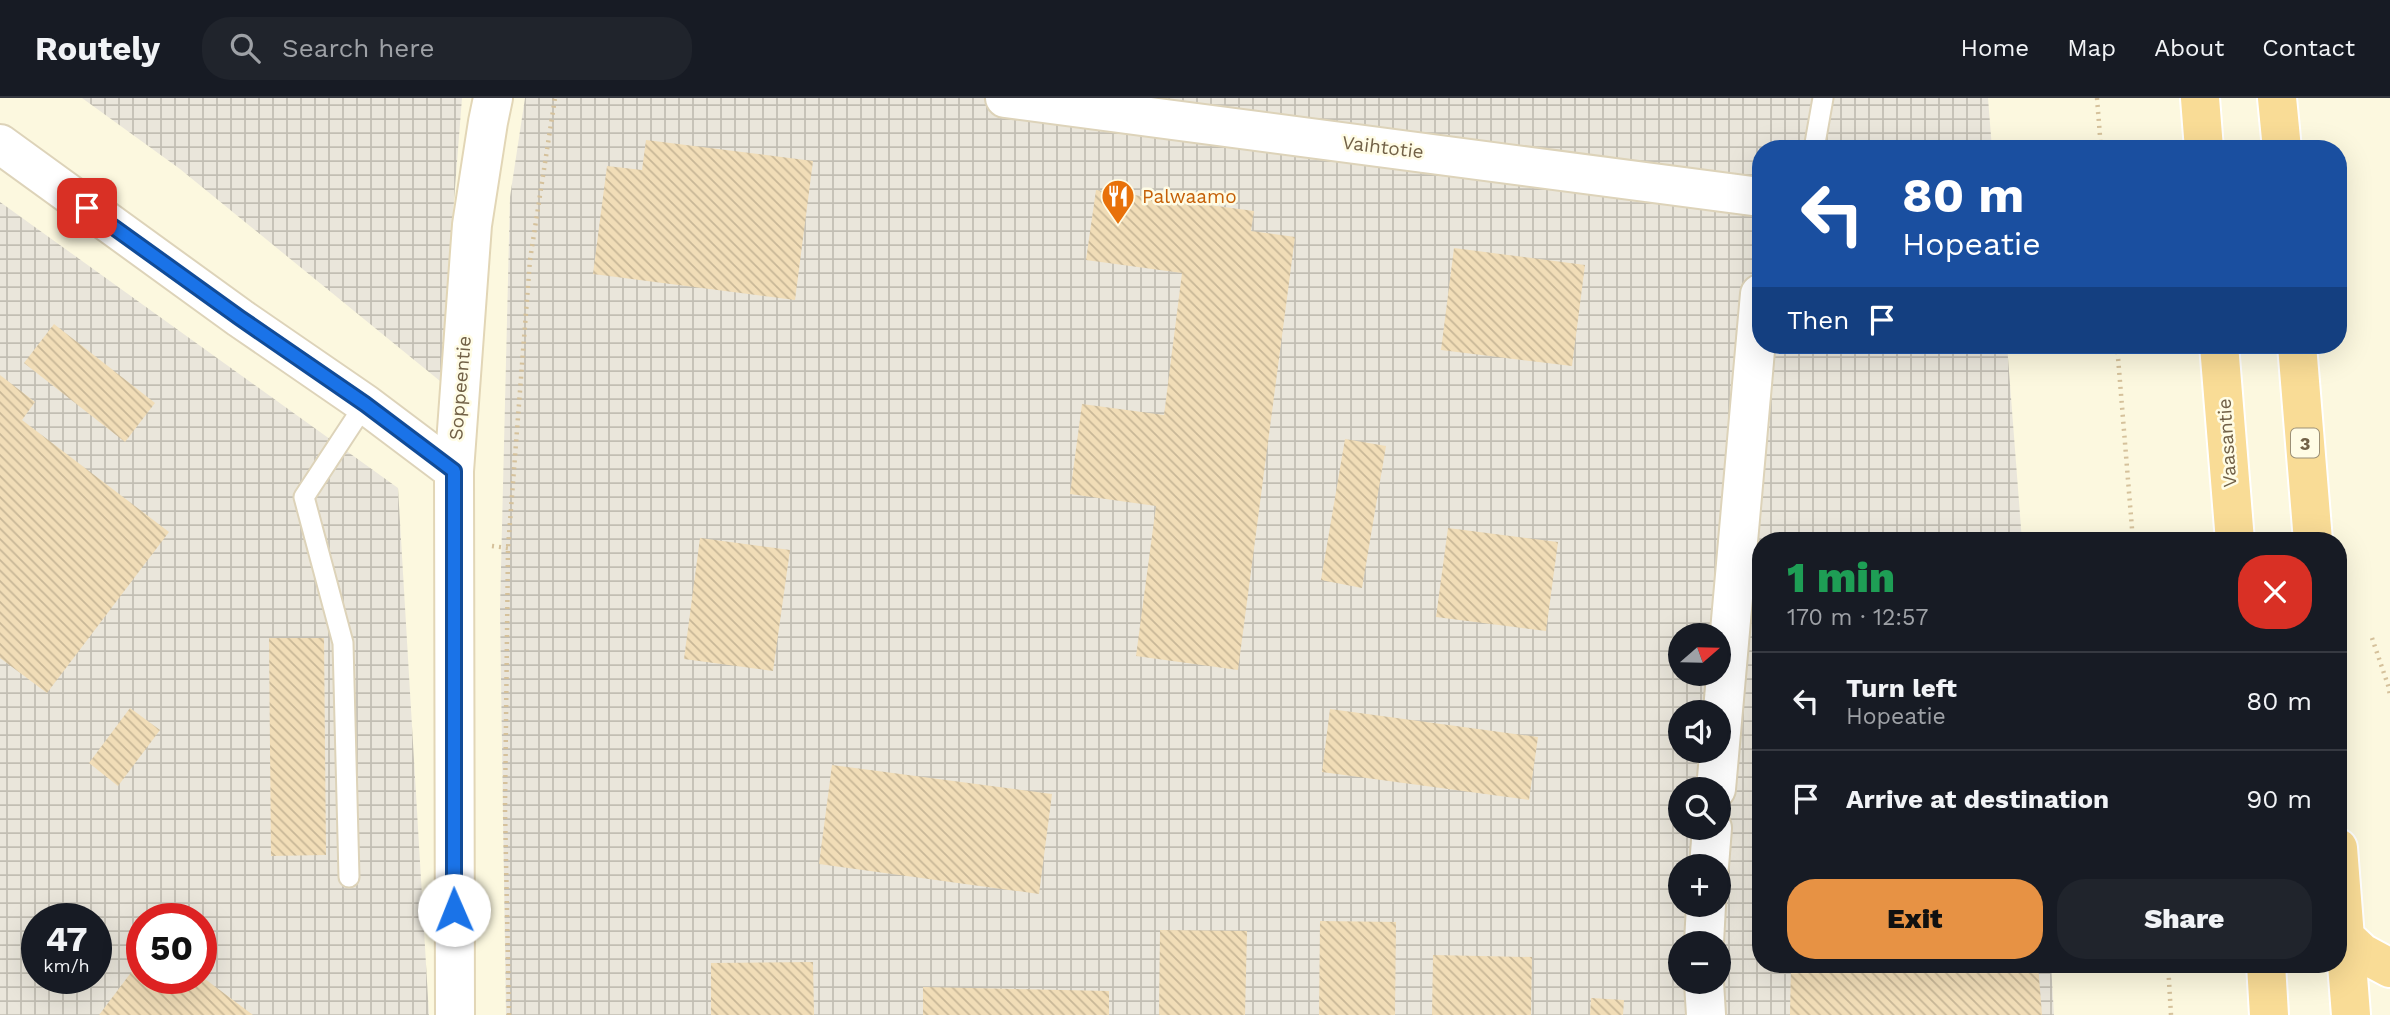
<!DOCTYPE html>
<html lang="en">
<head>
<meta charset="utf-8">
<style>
  :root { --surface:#171b24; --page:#20242c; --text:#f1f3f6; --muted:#9ea1a6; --line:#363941; --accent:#e79244 }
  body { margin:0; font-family:"Work Sans",sans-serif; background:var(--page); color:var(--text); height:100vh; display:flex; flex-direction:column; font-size:26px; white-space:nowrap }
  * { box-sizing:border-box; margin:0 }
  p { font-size:23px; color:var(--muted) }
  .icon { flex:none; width:38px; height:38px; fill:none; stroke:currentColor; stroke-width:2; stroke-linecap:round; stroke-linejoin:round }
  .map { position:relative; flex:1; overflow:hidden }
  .details { position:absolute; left:1752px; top:434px; width:595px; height:441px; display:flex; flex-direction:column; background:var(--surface); border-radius:28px; box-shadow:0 7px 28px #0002 }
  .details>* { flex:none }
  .guide { position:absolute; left:1752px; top:42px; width:595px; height:214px; border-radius:28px; box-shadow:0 7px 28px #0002; background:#1a4fa0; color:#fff; overflow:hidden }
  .needle { width:46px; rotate:70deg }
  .controls { position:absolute; left:1668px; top:525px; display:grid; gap:14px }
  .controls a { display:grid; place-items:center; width:63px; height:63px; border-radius:50%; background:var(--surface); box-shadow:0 7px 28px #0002; font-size:35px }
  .speed { position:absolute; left:21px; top:805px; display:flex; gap:14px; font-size:35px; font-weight:700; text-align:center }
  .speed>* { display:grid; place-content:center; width:91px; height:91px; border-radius:50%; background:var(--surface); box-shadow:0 7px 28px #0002; line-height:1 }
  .speed small { font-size:18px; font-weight:400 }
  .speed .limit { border:10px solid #d22; background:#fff; color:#111 }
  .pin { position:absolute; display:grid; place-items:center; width:60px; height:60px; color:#fff; margin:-30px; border-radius:14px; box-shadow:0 4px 10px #0006 }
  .me { position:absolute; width:77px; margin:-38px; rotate:359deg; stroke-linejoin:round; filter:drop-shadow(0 0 5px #0008) }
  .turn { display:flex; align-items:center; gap:24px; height:147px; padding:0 35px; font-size:32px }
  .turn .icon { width:91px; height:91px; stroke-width:2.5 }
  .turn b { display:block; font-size:49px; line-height:60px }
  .then { display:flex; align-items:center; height:66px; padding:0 35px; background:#0003; gap:14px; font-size:26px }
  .round { display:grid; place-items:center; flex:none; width:74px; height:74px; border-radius:28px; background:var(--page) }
  .headline { display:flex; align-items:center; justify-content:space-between; height:119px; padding:0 35px }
  h1 { font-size:42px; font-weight:800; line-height:52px; color:#1e9e55 }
  .button { display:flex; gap:14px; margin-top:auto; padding:14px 35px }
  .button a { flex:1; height:80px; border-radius:28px; background:var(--accent); color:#111; font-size:28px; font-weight:800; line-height:80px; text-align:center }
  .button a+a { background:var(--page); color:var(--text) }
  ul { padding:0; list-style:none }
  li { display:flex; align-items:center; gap:21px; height:98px; padding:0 35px; border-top:2px solid var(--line) }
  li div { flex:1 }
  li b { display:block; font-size:26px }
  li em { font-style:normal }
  header { display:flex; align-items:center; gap:42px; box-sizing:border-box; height:98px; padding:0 35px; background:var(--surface); border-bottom:2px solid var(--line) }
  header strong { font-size:33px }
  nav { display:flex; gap:38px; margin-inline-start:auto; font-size:24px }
  .search { width:490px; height:63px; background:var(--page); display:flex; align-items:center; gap:18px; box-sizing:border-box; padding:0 24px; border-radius:28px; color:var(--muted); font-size:26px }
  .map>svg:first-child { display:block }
</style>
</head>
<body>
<header>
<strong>Routely</strong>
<div class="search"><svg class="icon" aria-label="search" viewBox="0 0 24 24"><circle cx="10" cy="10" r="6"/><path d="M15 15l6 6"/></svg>Search here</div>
<nav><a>Home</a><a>Map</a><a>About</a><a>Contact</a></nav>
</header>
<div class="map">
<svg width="2390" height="917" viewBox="0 0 2390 917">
  <defs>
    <pattern id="industrial-grid" width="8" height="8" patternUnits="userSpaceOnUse" patternTransform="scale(1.75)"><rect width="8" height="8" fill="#eae6db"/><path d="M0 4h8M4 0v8" fill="none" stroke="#c2beb3"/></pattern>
    <pattern id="building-back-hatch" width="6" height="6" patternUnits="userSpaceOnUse" patternTransform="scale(1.75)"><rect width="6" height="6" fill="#f1ddb7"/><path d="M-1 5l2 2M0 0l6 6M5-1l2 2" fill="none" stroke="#c8b797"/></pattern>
  </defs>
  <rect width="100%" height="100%" fill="#fcf8df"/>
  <path fill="url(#industrial-grid)" fill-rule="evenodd" d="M82,0H462L440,283L180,71Z
    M525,0H1988L1992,51H1760V247H2007L2022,443H1760V866H2051L2054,917H506L500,512L510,99ZM1680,537H1718V576H1680ZM1680,614H1718V653H1680ZM1680,691H1718V730H1680ZM1680,768H1718V807H1680ZM1680,845H1718V884H1680Z
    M0,104L398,390L429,917H0ZM37,821H96V880H37ZM142,821H201V880H142Z"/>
  <path fill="url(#building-back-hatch)" d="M646,42L813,63L795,202L593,176L607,68L642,72Z
    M1096,92L1254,113L1251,133L1295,139L1238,572L1136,558L1156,408L1070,396L1082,306L1164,317L1182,175L1086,162Z
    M1454,150L1585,167L1572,268L1441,252Z
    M54,226L155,305L125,344L24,265Z
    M0,277L35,304L22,322L169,434L47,595L0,560Z
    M1345,341L1386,348L1362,490L1321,482Z
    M1448,430L1558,444L1546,533L1436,519Z
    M700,440L790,452L773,573L684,561Z
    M269,540H324L326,757L271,758Z
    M130,610L160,632L118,688L89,665Z
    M1330,611L1538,639L1529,702L1322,674Z
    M832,667L1052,696L1039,796L819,766Z
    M1320,823L1396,824L1395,917H1319Z
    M1160,832L1247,833L1245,917H1159Z
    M1433,857L1532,859L1531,917H1432Z
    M142,860V880H201V878L253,917H99Z
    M813,864L814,917H711V865Z
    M1791,866H2038L2042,917H1790Z
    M923,889L1109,893V917H923Z
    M1591,900L1624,902L1623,917H1590Z"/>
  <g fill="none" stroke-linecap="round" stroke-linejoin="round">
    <defs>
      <path id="service" d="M1814,51L1823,0
        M349,779L343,545L304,399L365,306"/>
      <path id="minor" d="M1005,0L1760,99
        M0,46L240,220L365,306L454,373
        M1716,691L1760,196
        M1709,768L1712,730
        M1704,845L1706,807
        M1704,884L1706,917"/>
      <path id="secondary" d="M455,917L454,373L472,127L488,24L493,0"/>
      <path id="trunk" d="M2200,0L2204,51
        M2277,0L2282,51
        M2219,247L2235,443
        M2297,247L2313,443
        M2338,750L2351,917
        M2345,839L2362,855L2390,870
        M2266,866L2269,917"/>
    </defs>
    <use href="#service" stroke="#ddd3b9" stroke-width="23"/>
    <use href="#minor" stroke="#ddd3b9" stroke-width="42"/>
    <use href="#secondary" stroke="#e2d6b6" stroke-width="42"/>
    <use href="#trunk" stroke="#fff" stroke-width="42"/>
    <path stroke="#d5c19b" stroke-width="4.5" stroke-dasharray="2 5" stroke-linecap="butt" d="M2097,0L2101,51
      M2117,247L2133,443
      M492,448L508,450
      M2372,540L2389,590L2390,600
      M2168,866L2171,917
      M509,917L505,710L508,450L530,162L555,0"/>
    <use href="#service" stroke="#fff" stroke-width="19"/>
    <use href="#minor" stroke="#fff" stroke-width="38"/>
    <use href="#secondary" stroke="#fff" stroke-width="38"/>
    <use href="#trunk" stroke="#f9dc96" stroke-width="38"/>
  </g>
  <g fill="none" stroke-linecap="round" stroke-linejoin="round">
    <defs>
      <path id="route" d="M87,110L240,220L365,306L454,373V812"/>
    </defs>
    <use href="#route" stroke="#114b97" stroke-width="18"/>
    <use href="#route" stroke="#1a73e8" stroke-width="12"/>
  </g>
  <defs>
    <symbol id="restaurant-pin" viewBox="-11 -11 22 30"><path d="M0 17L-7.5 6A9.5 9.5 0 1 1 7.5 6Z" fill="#e8710a" stroke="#fffce5"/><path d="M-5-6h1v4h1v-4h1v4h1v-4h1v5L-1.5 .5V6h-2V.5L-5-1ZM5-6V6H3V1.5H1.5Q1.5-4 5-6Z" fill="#fff"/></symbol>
  </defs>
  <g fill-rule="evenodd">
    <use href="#restaurant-pin" x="1099" y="79" width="38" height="52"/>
  </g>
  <g text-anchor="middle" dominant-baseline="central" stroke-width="5" stroke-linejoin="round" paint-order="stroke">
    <rect fill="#fffce5" stroke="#9c9076" stroke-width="2" x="2291" y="330.5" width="28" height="29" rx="5"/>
    <g font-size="18" font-weight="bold" fill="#726147">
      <text x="2305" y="345">3</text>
    </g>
    <g font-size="19" fill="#726147" stroke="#fffce5">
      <text transform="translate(1383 49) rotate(7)">Vaihtotie</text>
      <text transform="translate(460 290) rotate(-85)">Soppeentie</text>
      <text transform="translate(2227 345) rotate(-94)">Vaasantie</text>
    </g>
    <g font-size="19" fill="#c56008" stroke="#fffce5" text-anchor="start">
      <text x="1142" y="98">Palwaamo</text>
    </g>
  </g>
</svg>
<div class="controls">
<a><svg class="needle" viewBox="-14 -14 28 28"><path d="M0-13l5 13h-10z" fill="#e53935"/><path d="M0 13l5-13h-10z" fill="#9ea1a6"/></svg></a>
<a><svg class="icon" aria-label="sound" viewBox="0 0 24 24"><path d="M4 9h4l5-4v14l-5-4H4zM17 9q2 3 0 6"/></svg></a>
<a><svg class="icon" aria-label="search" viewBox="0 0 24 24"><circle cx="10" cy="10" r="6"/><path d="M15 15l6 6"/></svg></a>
<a>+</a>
<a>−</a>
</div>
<div class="speed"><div>47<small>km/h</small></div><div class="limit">50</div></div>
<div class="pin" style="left:87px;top:110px;background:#d93025"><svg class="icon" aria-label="arrive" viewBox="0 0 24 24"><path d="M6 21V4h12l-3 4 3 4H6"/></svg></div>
<svg class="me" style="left:454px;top:812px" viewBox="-20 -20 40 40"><circle r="19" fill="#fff"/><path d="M0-13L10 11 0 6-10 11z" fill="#1a73e8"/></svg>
<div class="guide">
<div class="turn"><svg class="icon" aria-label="left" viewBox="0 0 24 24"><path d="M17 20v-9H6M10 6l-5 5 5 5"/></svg><div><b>80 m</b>Hopeatie</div></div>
<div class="then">Then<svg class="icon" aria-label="arrive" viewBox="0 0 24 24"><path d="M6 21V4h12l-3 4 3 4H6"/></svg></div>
</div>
<section class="details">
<div class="headline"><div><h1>1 min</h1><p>170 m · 12:57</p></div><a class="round" style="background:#d93025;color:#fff"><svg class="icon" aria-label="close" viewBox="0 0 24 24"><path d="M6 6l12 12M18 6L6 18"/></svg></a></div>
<ul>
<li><svg class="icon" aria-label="left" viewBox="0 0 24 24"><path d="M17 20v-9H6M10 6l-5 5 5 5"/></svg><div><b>Turn left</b><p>Hopeatie</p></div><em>80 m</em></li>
<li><svg class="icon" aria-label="arrive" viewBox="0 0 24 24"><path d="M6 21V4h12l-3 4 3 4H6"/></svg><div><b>Arrive at destination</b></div><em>90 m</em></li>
</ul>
<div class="button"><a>Exit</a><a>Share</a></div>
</section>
</div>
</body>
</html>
